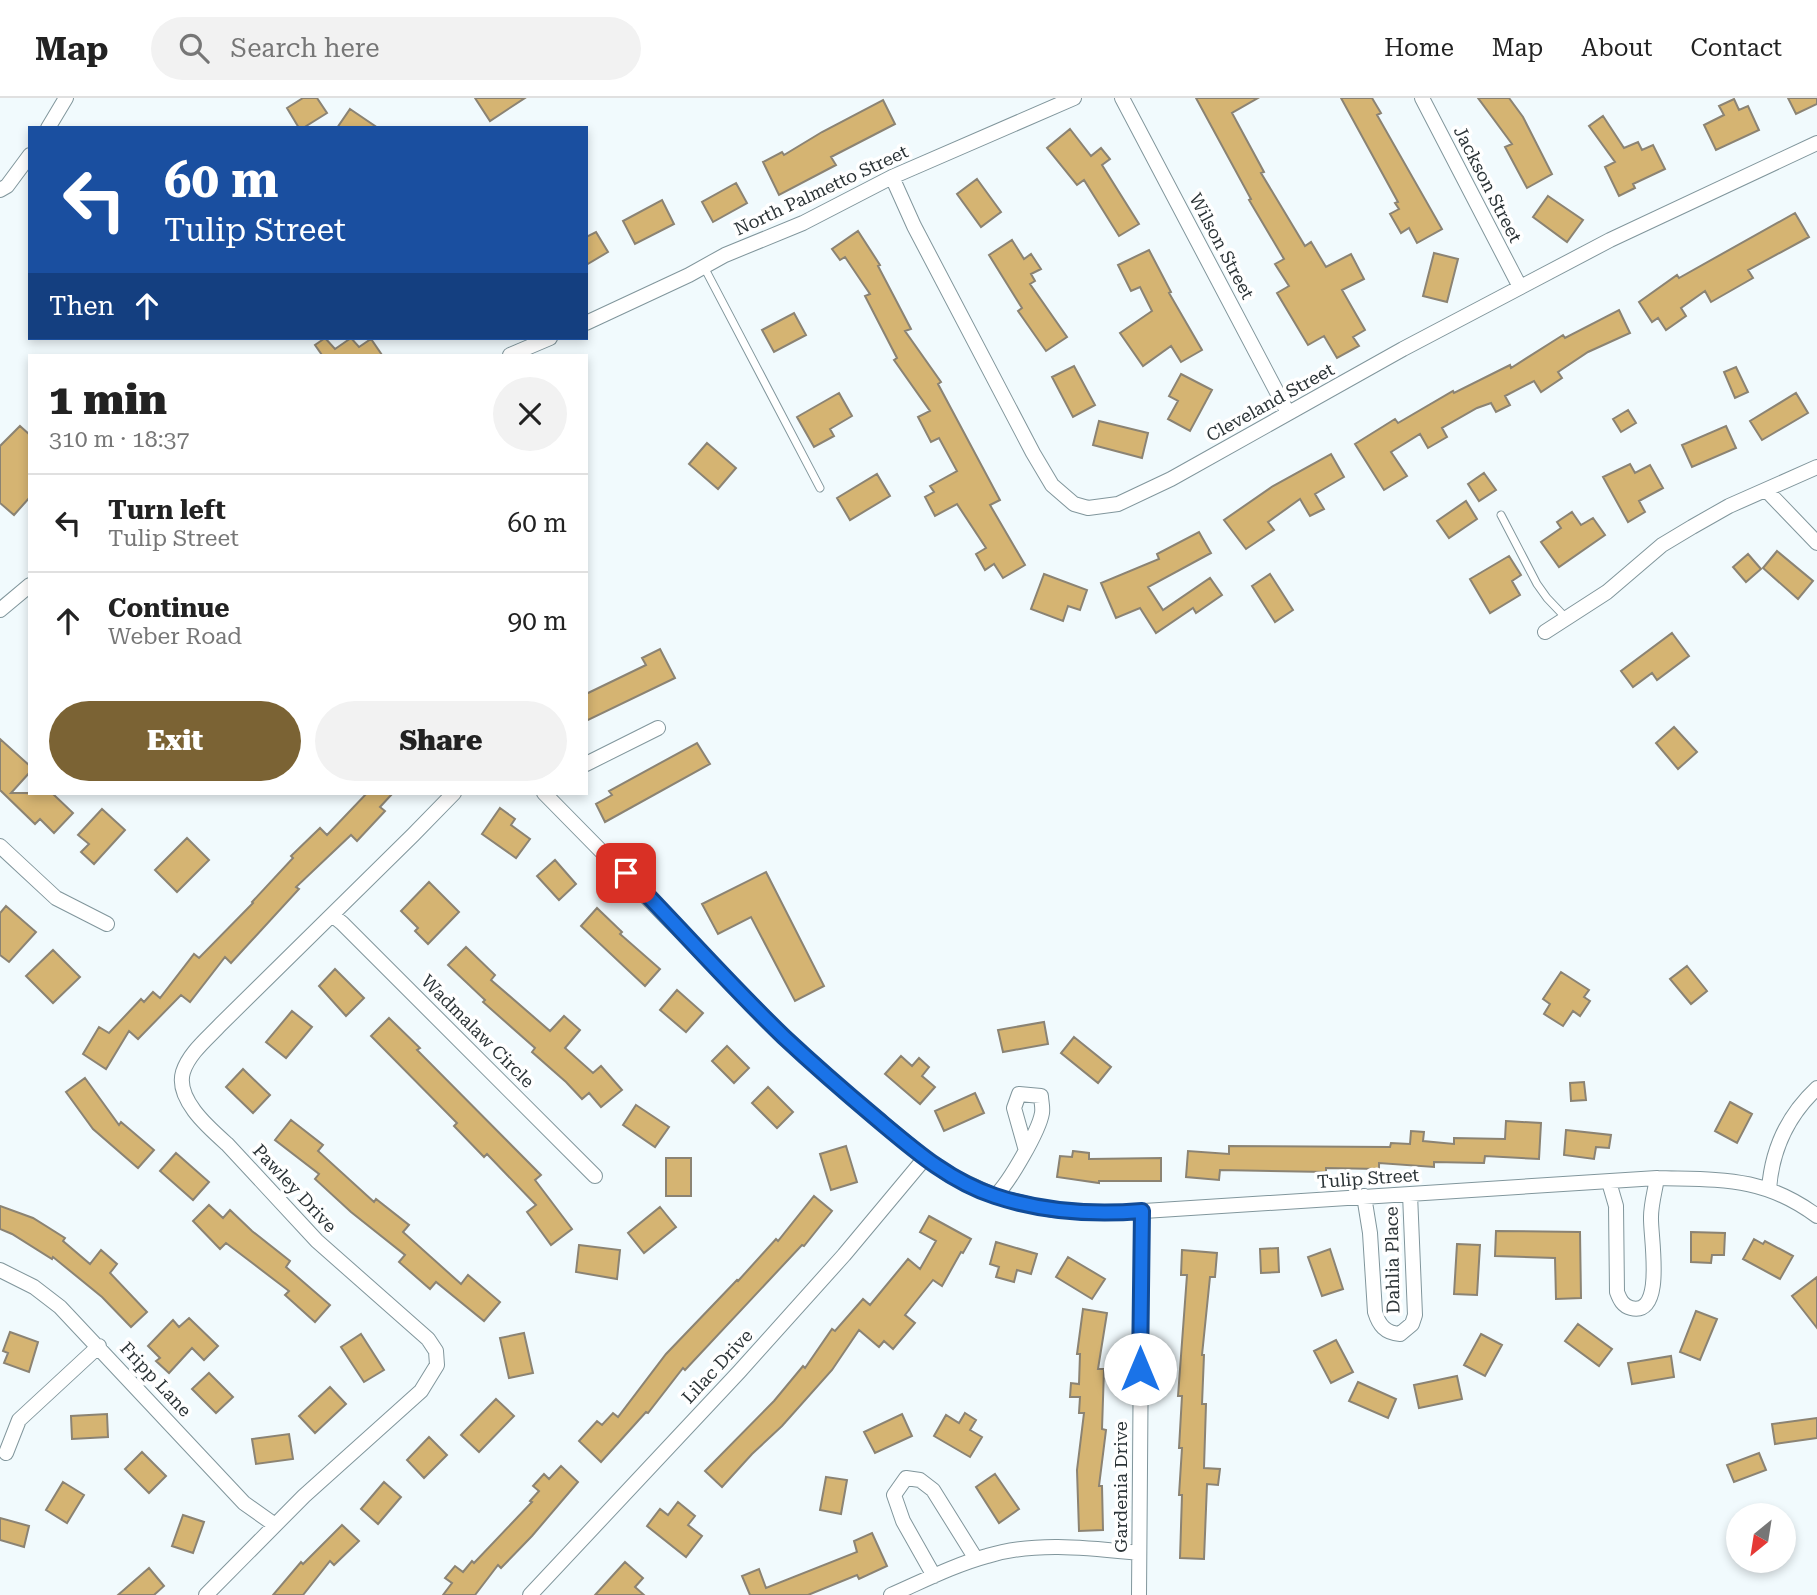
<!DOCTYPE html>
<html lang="en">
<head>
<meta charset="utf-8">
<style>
  :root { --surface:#fff; --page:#f2f2f2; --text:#222; --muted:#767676; --line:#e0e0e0; --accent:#7b6334 }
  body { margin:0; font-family:"Roboto Serif",serif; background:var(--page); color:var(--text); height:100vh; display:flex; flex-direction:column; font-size:26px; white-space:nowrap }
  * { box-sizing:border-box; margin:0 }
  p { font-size:23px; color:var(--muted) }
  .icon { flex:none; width:38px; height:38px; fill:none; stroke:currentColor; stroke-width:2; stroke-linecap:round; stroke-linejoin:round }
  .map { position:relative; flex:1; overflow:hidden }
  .sheet { position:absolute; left:28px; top:256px; width:560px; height:441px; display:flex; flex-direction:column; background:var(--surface); border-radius:0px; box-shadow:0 4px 10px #0003 }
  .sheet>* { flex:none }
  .top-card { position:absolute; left:28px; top:28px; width:560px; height:214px; border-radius:0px; box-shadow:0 4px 10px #0003; background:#1a4fa0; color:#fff; overflow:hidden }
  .needle { width:46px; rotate:210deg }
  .buttons { position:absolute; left:1726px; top:1405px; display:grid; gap:14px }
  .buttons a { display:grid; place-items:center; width:70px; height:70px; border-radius:50%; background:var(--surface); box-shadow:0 4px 10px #0003; font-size:35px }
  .pin { position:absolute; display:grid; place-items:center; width:60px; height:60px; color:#fff; margin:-30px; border-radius:14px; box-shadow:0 4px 10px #0006 }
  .me { position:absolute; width:77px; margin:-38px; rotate:0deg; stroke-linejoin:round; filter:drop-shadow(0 0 5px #0008) }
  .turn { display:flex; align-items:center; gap:24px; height:147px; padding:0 21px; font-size:32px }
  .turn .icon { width:91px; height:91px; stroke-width:2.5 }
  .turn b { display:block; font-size:49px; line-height:60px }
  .then { display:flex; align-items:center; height:66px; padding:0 21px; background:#0003; gap:14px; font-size:26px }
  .round { display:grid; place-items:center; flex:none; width:74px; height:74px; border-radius:37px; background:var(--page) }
  .overview { display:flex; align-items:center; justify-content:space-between; height:119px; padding:0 21px }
  h1 { font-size:42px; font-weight:800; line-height:52px }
  .primary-button { display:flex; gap:14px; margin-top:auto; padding:14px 21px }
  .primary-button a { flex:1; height:80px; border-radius:42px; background:var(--accent); color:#fff; font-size:28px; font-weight:800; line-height:80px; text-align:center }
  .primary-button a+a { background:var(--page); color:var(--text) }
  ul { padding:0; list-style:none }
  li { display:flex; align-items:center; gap:21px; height:98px; padding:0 21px; border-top:2px solid var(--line) }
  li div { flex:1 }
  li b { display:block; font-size:26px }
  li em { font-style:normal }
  header { display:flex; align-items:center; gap:42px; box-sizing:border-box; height:98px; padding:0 35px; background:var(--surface); border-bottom:2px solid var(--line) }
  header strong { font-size:33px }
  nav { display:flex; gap:38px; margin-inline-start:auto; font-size:24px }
  .search { width:490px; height:63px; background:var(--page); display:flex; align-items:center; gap:18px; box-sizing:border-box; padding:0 24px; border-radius:38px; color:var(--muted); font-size:26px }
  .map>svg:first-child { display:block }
</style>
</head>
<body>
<header>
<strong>Map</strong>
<div class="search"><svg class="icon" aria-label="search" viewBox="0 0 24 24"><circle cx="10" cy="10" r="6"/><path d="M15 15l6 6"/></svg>Search here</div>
<nav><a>Home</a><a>Map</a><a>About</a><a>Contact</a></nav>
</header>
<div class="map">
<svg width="1817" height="1497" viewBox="0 0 1817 1497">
  <rect width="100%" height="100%" fill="#f1fafd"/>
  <path fill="#d5b472" stroke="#8b8373" stroke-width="2" d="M303,0H317L327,15L303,30H299L287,10Z
    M475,0H525L490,23Z
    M1196,0H1258L1232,15L1264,74L1261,75L1305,148L1311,144L1326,169L1351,156L1364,181L1342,192L1365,232L1353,239L1359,248L1337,260L1324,238L1308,247L1277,195L1289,188L1275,166L1284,161L1249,102L1251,101Z
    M1341,0H1372L1381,15L1377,17L1442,131L1417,145L1409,130L1401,135L1390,116L1399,111L1395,105L1398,104Z
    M1478,0H1509L1523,19L1552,76L1527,90L1505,49L1512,46Z
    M1788,0H1817V6L1796,16Z
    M1734,1L1739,12L1748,8L1759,32L1716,52L1704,27L1724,17L1719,8Z
    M883,2L895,26L831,59L836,67L779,97L763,64L782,54L784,57L822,34Z
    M350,11L378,30H337Z
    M1603,18L1624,50L1638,44L1642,52L1653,47L1665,71L1633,86L1635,90L1619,98L1605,69L1615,64L1589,28Z
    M1070,31L1091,58L1101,50L1110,61L1102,67L1139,126L1119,138L1084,82L1077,87L1047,50Z
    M977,81L1001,114L981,129L957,96Z
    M736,85L747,105L713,124L702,104Z
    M1548,98L1583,122L1567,144L1533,119Z
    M662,102L674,126L635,146L623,123Z
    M1795,115L1809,139L1748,172L1753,180L1711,204L1705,193L1681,210L1686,218L1666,232L1658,220L1652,224L1639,204L1677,177L1679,180Z
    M858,133L880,167L878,168L911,231L905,233L941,284L938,286L1000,402L990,407L1025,467L1003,480L994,466L985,472L976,456L986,450L957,406L935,418L925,399L934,394L930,388L957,373L939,340L931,344L918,319L930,313L894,262L897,260L865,198L870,196L845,159L840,162L832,151Z
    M596,134L608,154L586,167V139Z
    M1012,142L1024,161L1031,156L1041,171L1031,176L1035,183L1030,186L1067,239L1046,253L1018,213L1022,210L989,157Z
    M1149,152L1171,194L1169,195L1202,252L1181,264L1171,248L1143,268L1120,235L1152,213L1140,189L1131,193L1118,167Z
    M1434,155L1458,161L1447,204L1423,198Z
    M1619,212L1630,235L1588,254L1558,274L1562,280L1541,294L1534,283L1505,298L1510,307L1496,314L1491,305L1477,310L1442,330L1447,339L1428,350L1420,336L1391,354L1407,378L1384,392L1355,346L1395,321L1398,325L1453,293L1454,295L1510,267L1511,270L1563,237L1565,240Z
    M794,215L806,237L774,254L762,232Z
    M325,240L335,251L351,240L359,249L371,241L382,257H322L315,247Z
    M1074,268L1095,307L1073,319L1052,279Z
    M1736,269L1748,294L1735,300L1724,274Z
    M1181,276L1212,292L1190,333L1168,321L1178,303L1169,298Z
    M839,295L852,318L830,331L834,338L814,349L797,319Z
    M1796,295L1808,315L1762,342L1750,323Z
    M1628,312L1636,325L1621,334L1613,321Z
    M1099,323L1148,335L1142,360L1093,347Z
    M20,328L30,337V399L14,417L0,405V348Z
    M1726,328L1736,350L1692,369L1682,347Z
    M707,345L736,370L718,391L689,366Z
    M1331,356L1344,379L1315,396L1324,411L1310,418L1300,401L1268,424L1274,432L1246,451L1224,422L1273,388Z
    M1630,366L1635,375L1650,367L1663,390L1639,403L1645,414L1628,424L1603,379Z
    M1484,375L1496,392L1479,403L1468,386Z
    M877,376L890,398L850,422L837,400Z
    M1466,403L1477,421L1449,440L1437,423Z
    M1572,414L1581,427L1593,420L1605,437L1559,469L1541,444L1561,430L1557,424Z
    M1199,434L1211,455L1148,489L1163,512L1210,480L1222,497L1196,515L1193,510L1156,535L1140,510L1116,520L1101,485L1159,461L1157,456Z
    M1777,453L1813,483L1798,501L1763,470Z
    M1748,456L1761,471L1746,484L1733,469Z
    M1509,458L1521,477L1512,483L1520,497L1490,515L1470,481Z
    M1044,476L1087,492L1080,512L1068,508L1063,523L1031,511Z
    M1270,476L1293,512L1275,524L1252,488Z
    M1672,535L1689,558L1657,582L1652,575L1633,589L1621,573Z
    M660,551L675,580L586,623V596L646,567L642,560Z
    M1674,629L1697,654L1678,671L1656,645Z
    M0,641L30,668V674L11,695H52L73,715L54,735L40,721L35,726L0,692Z
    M697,645L710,666L605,724L596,706L612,697L609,693Z
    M367,695H393L380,709L385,713L357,743L351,737L296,789L299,791L231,865L225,859L190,904L181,897L138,941L129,933L106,971L83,956L99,929L109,935L141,901L144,904L153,894L160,900L194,856L199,860L253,805L252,804L293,760L291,758L320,730L327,737Z
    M500,710L515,721L511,727L530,741L516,760L482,736Z
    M102,711L125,732L94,766L81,754L89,746L78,737Z
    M187,740L209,762L177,794L155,772Z
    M555,762L576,786L559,802L537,778Z
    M766,774L824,888L795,903L751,819L718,836L702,806Z
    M429,784L459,814L428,846L415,833L418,830L401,813Z
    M6,808L36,834L9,864L0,857V815Z
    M597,810L622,834L620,836L660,871L645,888L581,828Z
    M466,849L495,877L491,882L550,933L564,918L580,932L565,950L593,975L601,968L622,992L601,1009L589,995L582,1001L566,984L532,954L535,950L483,904L485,902L448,867Z
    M53,852L80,879L53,905L26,878Z
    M1687,868L1707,893L1691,906L1670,881Z
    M335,871L364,900L346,918L319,888Z
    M1561,874L1589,892L1584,899L1590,903L1580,918L1573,913L1563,928L1544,916L1550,906L1543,901Z
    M677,892L703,915L686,934L660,912Z
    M292,913L312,929L286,960L266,944Z
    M389,920L420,950L417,952L541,1077L535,1082L572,1131L551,1147L527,1114L536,1107L487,1056L484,1059L454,1028L457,1025L371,938Z
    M1044,924L1048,946L1003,954L998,932Z
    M1074,939L1111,969L1098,985L1061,955Z
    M727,948L749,970L734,985L712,963Z
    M901,958L912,968L919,960L929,969L922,978L935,989L920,1006L885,976Z
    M243,971L270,997L253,1015L226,989Z
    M85,980L119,1027L121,1024L154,1052L138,1070L93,1031L66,994Z
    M1584,984L1586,1002L1571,1003L1570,985Z
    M768,989L793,1014L777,1030L752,1005Z
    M975,995L984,1015L944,1033L935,1013Z
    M1730,1004L1752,1016L1737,1045L1715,1033Z
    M636,1007L669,1029L655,1049L623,1027Z
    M291,1022L323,1047L318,1053L374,1104L376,1101L409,1127L403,1134L461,1186L468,1177L500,1204L484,1223L436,1184L430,1191L399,1164L405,1157L351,1114L315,1081L319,1076L275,1042Z
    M1506,1023L1541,1025L1539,1061L1485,1058L1484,1065L1434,1064V1069L1379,1065V1071L1326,1070V1074L1220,1072L1219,1082L1186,1079L1188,1053L1229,1056V1048L1390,1049L1391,1045L1410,1046L1411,1033L1424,1034L1423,1043L1454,1046V1040L1505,1041Z
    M1566,1032L1611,1037L1609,1050L1596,1049L1594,1061L1564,1057Z
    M846,1048L857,1084L831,1092L820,1056Z
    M1073,1053L1089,1055V1061L1161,1060V1083H1099V1085L1057,1079L1060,1058L1072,1059Z
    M176,1055L209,1084L193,1102L160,1073Z
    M666,1060H691V1098H666Z
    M814,1098L832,1113L804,1148L802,1147L685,1272L683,1270L648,1315L646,1314L601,1364L579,1343L597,1323L602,1327L613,1315L618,1319L666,1256L737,1182L738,1183L776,1141L778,1143Z
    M209,1107L223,1120L230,1112L252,1133L290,1163L286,1169L330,1207L315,1224L285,1197L289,1193L226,1145L220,1151L193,1123Z
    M0,1108L33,1120L65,1140L63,1143L90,1166L101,1152L117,1166L110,1175L147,1214L131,1229L102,1199L53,1159L52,1161L12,1136L0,1131Z
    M660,1109L676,1129L644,1155L628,1135Z
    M929,1118L971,1141L963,1155L961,1154L942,1188L933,1182L905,1217L915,1225L893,1251L884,1243L879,1249L859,1232L832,1272L782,1328L752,1356L722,1389L705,1373L774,1303L803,1268L805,1270L832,1231L835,1233L863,1201L870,1207L908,1161L920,1171L936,1143L920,1134Z
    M1496,1133L1580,1134L1581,1200L1556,1201L1555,1160L1495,1158Z
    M1691,1134L1725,1135L1724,1157H1712L1711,1165L1691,1164Z
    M1754,1141L1763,1146L1765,1143L1793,1158L1780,1181L1743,1161Z
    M996,1144L1037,1156L1031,1176L1017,1172L1014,1184L996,1179L999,1169L990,1166Z
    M1457,1146L1480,1147L1477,1197L1454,1196Z
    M579,1147L620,1152L617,1181L576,1174Z
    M1278,1150L1279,1174L1261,1175L1260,1151Z
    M1330,1151L1343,1191L1322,1198L1308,1159Z
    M1182,1152L1217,1155L1215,1179H1210L1202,1257H1204L1202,1306H1206L1204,1370L1220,1371L1218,1387L1207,1386L1204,1461L1180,1460L1182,1397H1179L1182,1350H1179L1182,1298H1178L1187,1177H1181Z
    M1068,1159L1105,1181L1092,1201L1056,1179Z
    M1817,1179V1230L1792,1198Z
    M1083,1211L1107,1215L1098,1271H1104L1102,1331L1106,1332L1099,1388H1102L1103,1432L1079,1433L1077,1372L1084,1315H1079L1080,1299H1070L1071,1285L1079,1286L1080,1256H1077Z
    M1696,1213L1717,1221L1700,1262L1680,1254Z
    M189,1220L218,1248L204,1262L192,1250L169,1275L156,1263L160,1260L148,1248L173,1222L179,1229Z
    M1578,1226L1612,1251L1599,1268L1565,1243Z
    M10,1234L38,1244L29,1274L4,1265L8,1255L3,1253Z
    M524,1235L533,1275L509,1280L500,1240Z
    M361,1236L384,1272L364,1284L341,1249Z
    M1481,1236L1502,1247L1485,1278L1464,1267Z
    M1336,1242L1353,1274L1331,1285L1314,1253Z
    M1671,1258L1674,1279L1632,1286L1628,1265Z
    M209,1275L233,1299L216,1315L192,1291Z
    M1457,1278L1462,1301L1419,1310L1414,1287Z
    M1358,1284L1396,1301L1388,1320L1349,1303Z
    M330,1289L346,1306L315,1335L299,1318Z
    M496,1301L514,1318L479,1354L461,1337Z
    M965,1315L976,1322L970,1332L982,1339L970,1359L934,1338L946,1317L959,1325Z
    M107,1316L108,1339L72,1341L71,1318Z
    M902,1316L912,1338L875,1355L864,1334Z
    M1817,1320V1340L1775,1346L1772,1326Z
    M289,1336L293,1361L256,1366L252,1341Z
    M429,1339L447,1357L424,1380L407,1362Z
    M142,1354L166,1378L149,1395L125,1371Z
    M1759,1355L1766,1372L1734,1384L1727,1367Z
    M561,1368L578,1384L532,1438L501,1470L498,1467L475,1497H443L452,1485L445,1480L455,1468L463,1474L472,1463L474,1465L532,1404L530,1403L539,1393L533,1388L544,1376L549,1381Z
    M995,1376L1019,1411L999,1425L976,1389Z
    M826,1379L847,1382L841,1416L820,1412Z
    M63,1384L84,1397L67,1425L46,1412Z
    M384,1384L401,1399L378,1426L361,1411Z
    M678,1404L695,1418L688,1427L702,1438L686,1459L647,1428L660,1411L668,1417Z
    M183,1417L204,1424L193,1455L172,1448Z
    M0,1420L29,1428L24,1449L0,1442Z
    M342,1427L359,1443L334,1467L330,1463L303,1497H273L301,1464L303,1466Z
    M872,1435L887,1468L859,1481L857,1477L808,1497H750L742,1478L759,1471L766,1490L857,1454L854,1443Z
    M625,1464L643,1480L635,1489L644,1497H595Z
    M149,1470L164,1488L154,1497H118Z"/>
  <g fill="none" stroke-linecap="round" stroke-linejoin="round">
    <defs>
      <path id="service" d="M704,169L820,390
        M1501,417L1537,486L1547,500L1566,520"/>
      <path id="minor" d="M1122,0L1288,315
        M1422,0L1520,189
        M48,30L66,0
        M892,79L914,128L1033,355L1052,387L1074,406L1088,410L1118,406L1171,381L1403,251L1610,142L1817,45
        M0,92L7,88L30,57
        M586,225L689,177L725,157L803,125L892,79L1074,0
        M510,257L550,240
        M1767,393L1817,445
        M0,512L30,487
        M1545,534L1607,494L1662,447L1692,429L1729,408L1817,369
        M586,666L658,630
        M544,695L785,940L844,993L925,1060L946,1075L995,1098L1052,1112L1113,1115L1657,1080C1721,1082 1763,1078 1817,1118
        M0,748L56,800L107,826
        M332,817L342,825L595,1078
        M1609,1084L1616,1108L1617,1194C1620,1202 1623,1208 1631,1210C1666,1219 1650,1137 1651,1119C1651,1106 1655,1093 1657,1080
        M1769,1091C1772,1051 1787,1018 1817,990
        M995,1098C1009,1085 1039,1033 1042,1015C1043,1009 1041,1003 1041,998L1019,996L1014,1010L1025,1049
        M1364,1098L1370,1135L1375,1214C1379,1227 1385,1235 1400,1236L1412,1226L1415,1217L1410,1096
        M0,1172L34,1189L60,1209L244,1405L275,1427
        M6,1355L19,1322L99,1248
        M934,1478L903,1423L894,1397L906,1380L920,1382L933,1392L976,1461
        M206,1497L304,1398L421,1293L437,1267L436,1253L428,1241L317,1143L227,1046C209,1030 175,1001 183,974C189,955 208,940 221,926L413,737L454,695
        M530,1497L739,1274L844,1157L925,1060
        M891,1497C923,1483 954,1467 987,1458C1035,1443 1090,1450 1139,1455
        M1139,1497L1142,1113"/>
    </defs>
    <use href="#service" stroke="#81969c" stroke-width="9"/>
    <use href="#minor" stroke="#81969c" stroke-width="16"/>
    <use href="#service" stroke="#fff" stroke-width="7"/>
    <use href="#minor" stroke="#fff" stroke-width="14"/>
  </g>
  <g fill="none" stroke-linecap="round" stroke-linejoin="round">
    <defs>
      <path id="route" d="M626,775C679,829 730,887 784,939C814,967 845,994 876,1020C913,1051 949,1083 995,1098C1043,1114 1092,1117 1142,1113L1140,1271"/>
    </defs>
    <use href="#route" stroke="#114b97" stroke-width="18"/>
    <use href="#route" stroke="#1a73e8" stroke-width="12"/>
  </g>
  <g text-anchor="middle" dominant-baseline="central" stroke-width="7" stroke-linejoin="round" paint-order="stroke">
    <g font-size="18" fill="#2c3437" stroke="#fff">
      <text transform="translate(1488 86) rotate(63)">Jackson Street</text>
      <text transform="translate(821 92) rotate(-25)">North Palmetto Street</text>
      <text transform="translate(1222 148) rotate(62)">Wilson Street</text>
      <text transform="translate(1270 304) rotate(-29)">Cleveland Street</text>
      <text transform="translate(478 933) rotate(45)">Wadmalaw Circle</text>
      <text transform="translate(1368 1080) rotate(-4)">Tulip Street</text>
      <text transform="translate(295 1090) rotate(47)">Pawley Drive</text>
      <text transform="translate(1392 1162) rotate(-91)">Dahlia Place</text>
      <text transform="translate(717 1268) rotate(-47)">Lilac Drive</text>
      <text transform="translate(156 1281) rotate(47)">Fripp Lane</text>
      <text transform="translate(1120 1389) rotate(-90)">Gardenia Drive</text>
    </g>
  </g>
</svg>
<div class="buttons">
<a><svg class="needle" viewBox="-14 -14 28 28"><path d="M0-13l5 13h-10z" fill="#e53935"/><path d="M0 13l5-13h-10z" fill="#767676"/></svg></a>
</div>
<div class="pin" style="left:626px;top:775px;background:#d93025"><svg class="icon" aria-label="arrive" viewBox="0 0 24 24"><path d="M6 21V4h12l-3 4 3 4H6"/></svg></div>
<svg class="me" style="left:1140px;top:1271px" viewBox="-20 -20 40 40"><circle r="19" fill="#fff"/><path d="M0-13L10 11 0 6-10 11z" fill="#1a73e8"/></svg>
<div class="top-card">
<div class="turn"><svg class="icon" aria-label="left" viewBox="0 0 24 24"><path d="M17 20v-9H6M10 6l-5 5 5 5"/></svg><div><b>60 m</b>Tulip Street</div></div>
<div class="then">Then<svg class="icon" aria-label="ahead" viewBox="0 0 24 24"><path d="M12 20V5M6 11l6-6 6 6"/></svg></div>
</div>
<section class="sheet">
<div class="overview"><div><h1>1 min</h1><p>310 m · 18:37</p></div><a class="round"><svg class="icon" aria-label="close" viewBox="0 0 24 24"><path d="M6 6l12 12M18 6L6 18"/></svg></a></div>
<ul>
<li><svg class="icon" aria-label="left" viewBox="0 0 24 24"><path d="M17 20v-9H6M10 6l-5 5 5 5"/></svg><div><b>Turn left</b><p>Tulip Street</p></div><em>60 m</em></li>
<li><svg class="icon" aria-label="ahead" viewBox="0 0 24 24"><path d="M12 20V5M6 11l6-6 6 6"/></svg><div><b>Continue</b><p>Weber Road</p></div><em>90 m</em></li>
</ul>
<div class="primary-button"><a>Exit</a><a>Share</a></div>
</section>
</div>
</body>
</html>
